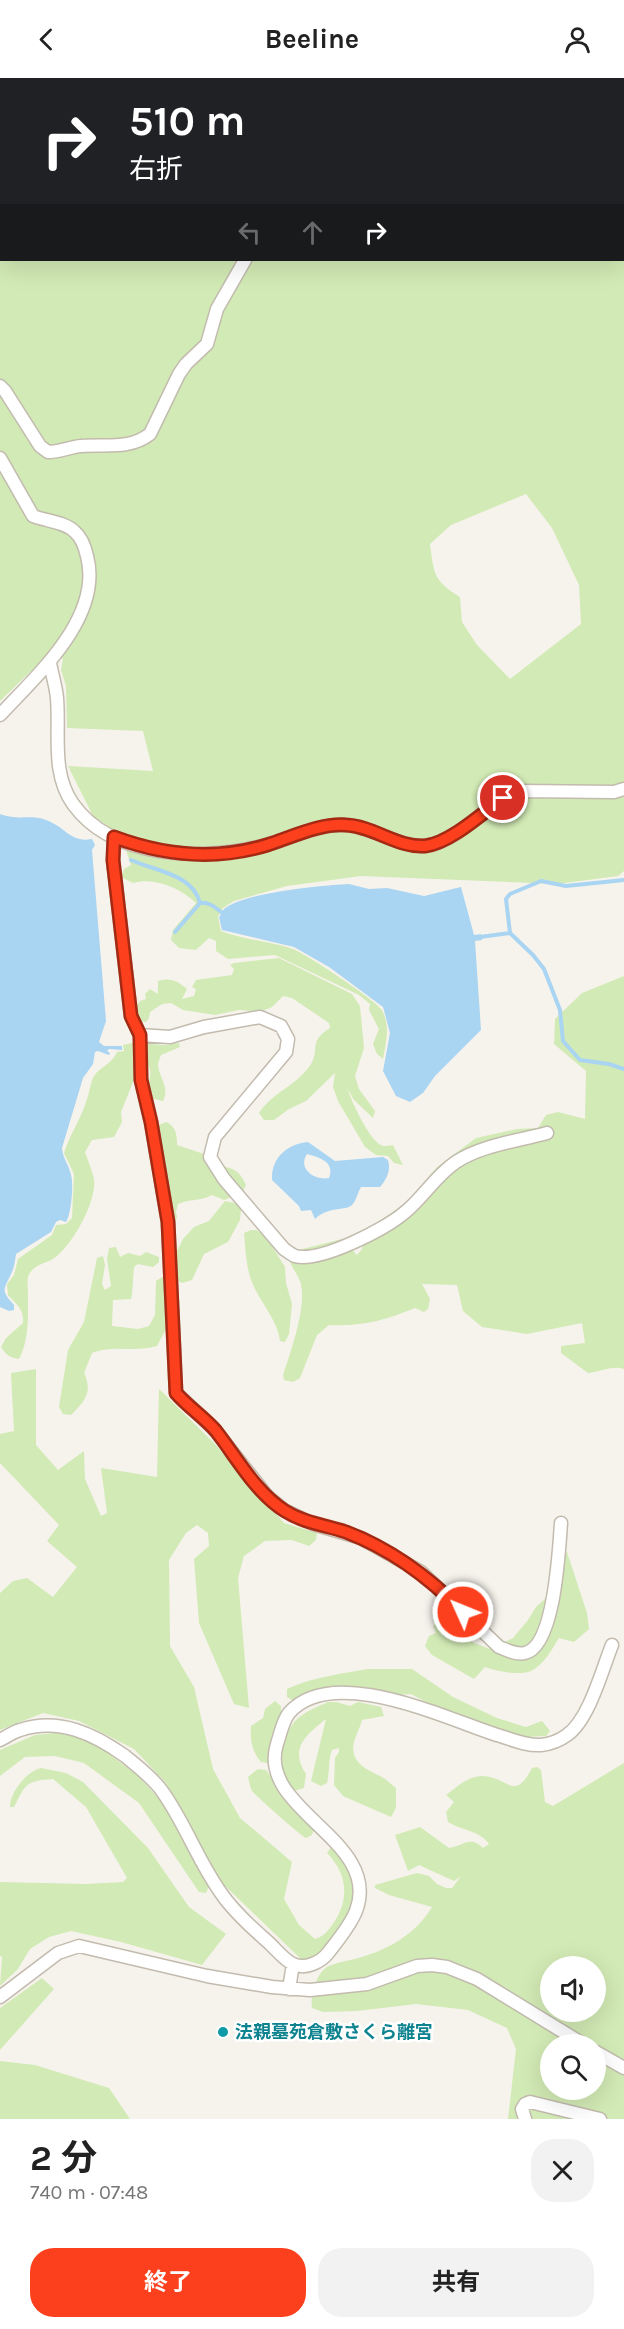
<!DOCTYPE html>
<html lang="ja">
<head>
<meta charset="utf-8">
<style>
  :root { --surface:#fff; --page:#f2f2f2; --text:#222; --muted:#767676; --accent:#fc3f1d }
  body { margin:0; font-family:Karla,"Noto Sans JP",sans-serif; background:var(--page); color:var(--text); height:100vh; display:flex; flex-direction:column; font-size:22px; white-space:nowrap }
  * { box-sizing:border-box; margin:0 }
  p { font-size:20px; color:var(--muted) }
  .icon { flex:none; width:33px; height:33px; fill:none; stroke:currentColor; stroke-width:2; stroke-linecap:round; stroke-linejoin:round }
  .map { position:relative; height:2041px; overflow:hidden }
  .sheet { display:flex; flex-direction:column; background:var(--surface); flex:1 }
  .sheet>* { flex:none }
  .hud { position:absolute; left:0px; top:0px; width:624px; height:183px; box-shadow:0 6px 24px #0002; background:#202124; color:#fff; overflow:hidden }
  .tools { position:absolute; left:540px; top:1878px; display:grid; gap:12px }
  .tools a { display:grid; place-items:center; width:66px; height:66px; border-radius:50%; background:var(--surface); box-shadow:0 6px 24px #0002; font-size:30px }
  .pin { position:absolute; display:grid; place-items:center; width:51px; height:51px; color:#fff; margin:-26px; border:3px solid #fff; border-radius:50%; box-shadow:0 2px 6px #0007 }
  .me { position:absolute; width:66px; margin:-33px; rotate:314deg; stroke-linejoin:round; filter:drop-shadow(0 0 4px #0008) }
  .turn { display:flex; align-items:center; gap:21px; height:126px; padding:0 30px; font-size:27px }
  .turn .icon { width:78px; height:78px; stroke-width:2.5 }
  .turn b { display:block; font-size:42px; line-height:51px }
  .lanes { display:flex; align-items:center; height:57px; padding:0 30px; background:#0003; justify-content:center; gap:30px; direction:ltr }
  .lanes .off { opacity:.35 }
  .round { display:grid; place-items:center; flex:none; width:63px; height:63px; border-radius:24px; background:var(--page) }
  .headline { display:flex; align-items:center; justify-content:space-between; height:102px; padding:0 30px }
  h1 { font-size:36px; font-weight:700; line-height:45px }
  .action { display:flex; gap:12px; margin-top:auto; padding:12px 30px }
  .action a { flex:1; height:69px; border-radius:24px; background:var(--accent); color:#fff; font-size:24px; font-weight:700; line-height:69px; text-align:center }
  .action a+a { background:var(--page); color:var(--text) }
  header { display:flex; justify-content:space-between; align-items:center; height:78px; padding:0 30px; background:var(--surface); font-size:27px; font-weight:700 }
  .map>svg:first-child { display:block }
</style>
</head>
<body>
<header><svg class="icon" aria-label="back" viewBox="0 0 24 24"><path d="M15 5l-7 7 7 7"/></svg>Beeline<svg class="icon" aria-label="person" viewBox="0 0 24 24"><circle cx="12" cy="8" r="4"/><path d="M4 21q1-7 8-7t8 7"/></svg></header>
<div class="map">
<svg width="624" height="2041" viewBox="0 0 624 2041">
  <rect width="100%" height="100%" fill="#f6f3ec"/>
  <path fill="#d2eab5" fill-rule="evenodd" d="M0,0H624V793L618,798L557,806L361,798L287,808L234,823L223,830L218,839L221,853C244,862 270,863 293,871C306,876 374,921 381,931C391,946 386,965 383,981L377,976L373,966L379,951L369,932L370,926L359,917L275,877L228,881L216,873V863L209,860L196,872L179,870L171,862L173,852L196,825C180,810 155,799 133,805L121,799L124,791L131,787L126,772L108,748L93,738L68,688L153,693L143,653L67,650L66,608L61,592L63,581L54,576L30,594L0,623ZM2,2H622V182H2ZM526,416L552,450L579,507L581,546L510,601L477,567L462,544L460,519C434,503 434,497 430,466L451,447Z
    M279,880L352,916L360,928L364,970L355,998L359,1011L375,1033L373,1040L354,1022L347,1010C352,1024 367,1057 379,1066C383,1069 388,1068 393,1067L403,1087L394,1085L388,1078L376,1077L365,1069L338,1023L333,1009L335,995L306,1023L289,1031L274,1042H264L259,1035C272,1015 295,1008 309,989C322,972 306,965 330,950L329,945L292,920L283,918L272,929L260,934L239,932L215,937L183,932L171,925L162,926L150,934L149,940L146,944L137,943L135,930L140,923L146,921L145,916L150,911L158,916V903C170,899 178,903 187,911L182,921L194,918L196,911L192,909L196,902L232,897L234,891L230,887L234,885Z
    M624,898V1291C611,1287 601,1294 588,1295L561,1275V1268L585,1265L582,1245L527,1256L482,1249L463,1233L457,1207L422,1206L430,1221L428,1231L424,1234L415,1230C386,1242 360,1249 329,1247L317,1257L300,1300L293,1304L284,1302L283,1297C291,1273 306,1231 301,1206C299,1199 293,1191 290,1184L299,1172L342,1161L357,1177L362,1171L365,1153L407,1124L437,1089L476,1060L517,1051L538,1050L546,1037L558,1034L585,1041L586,993L554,966L555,941L582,915Z
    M132,965L166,967L179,965L180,969L161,977C160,980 158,984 158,987C159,1000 170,1009 163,1023L151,1020C142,1001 162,993 138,979L137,994L121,1034L122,1044L114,1059L92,1062L85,1074C88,1083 92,1092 94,1101C97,1124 72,1168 53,1181C44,1186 32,1187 28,1199C27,1205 28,1212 28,1218C28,1239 29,1262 19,1281C10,1280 6,1277 1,1269L6,1260L23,1245C24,1231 17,1227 8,1217L7,1206L14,1197L18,1181L52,1157L56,1147L66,1146L72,1140L74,1096L64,1075C70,1056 82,1039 87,1021C90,1013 90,1006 94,998C101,988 112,986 117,974L124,973L123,967Z
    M166,1044C176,1048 177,1057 177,1067L204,1076L207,1085C226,1090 238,1087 246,1107L242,1115L224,1122L212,1117C201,1123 189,1121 178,1126L176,1134L177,1140L174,1144H171L158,1055L159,1047Z
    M225,1123L235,1125L241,1131L240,1142L228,1164L204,1176L192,1202L182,1205L175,1201V1177L183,1161L194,1149L209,1143Z
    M251,1152H256L265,1157L285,1189L286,1205L292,1226L289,1256L285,1264L280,1263C278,1244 264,1229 255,1211C246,1193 246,1176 244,1155Z
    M116,1169L120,1179L128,1175L140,1178L146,1174L159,1179V1184L153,1189L138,1186L134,1189L132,1217L131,1221L113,1222L112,1248L138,1251L149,1248L155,1237L156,1203L162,1199L167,1200V1249L157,1268C133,1275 117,1266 92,1275L84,1295C93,1314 85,1323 71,1337L63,1336L59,1329L68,1272L84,1244L97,1180L103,1178L105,1187L102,1206L105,1212L111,1208L107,1181L109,1170Z
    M36,1291V1367L58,1392L84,1373L85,1401L101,1438L107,1435L101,1390L157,1399L159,1311L214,1365L284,1445L317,1455L316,1462L309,1468L292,1462L265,1463L244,1478L238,1500L249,1630L234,1626L199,1545L194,1481L209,1468L208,1455L197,1447L186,1455L169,1482L170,1568L194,1609L213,1691L240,1740L292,1784L284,1821L299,1847L315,1861C324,1858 327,1854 332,1847C350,1823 348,1796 327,1775L331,1769L344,1784L352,1801L353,1826L340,1852L317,1878L303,1883L220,1803L166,1705L134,1671L79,1643L43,1635L0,1652V1515L13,1503L27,1500L53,1519L77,1489L47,1463L59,1447L0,1385V1356L14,1353L11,1295Z
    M564,1473L567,1474L587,1535L589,1551L574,1564L559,1560C552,1571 544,1587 531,1593C520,1598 496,1593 485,1589L474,1601L432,1577L425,1568L429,1558L436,1555L433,1548L446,1535L455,1540C462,1562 469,1563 490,1571L513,1560L528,1542L536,1529L547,1519L559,1501Z
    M368,1591H412L453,1619L497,1640L526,1649L542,1643L550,1653L546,1658L528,1659L476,1647L449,1636L411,1616L397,1617L365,1609L333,1610L303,1618L294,1623L287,1619V1611C312,1599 341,1596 368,1591Z
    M275,1623L281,1628V1635L272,1657L268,1685L261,1684C252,1673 250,1663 251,1648L263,1640L265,1631Z
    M328,1624H336L350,1628L358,1624L381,1629L384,1638L362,1642C360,1650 356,1656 354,1664C349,1684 367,1692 380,1698C386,1701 391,1706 396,1710V1730L391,1739L343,1718L334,1707L335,1680L339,1674V1670L332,1672C328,1682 330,1694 327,1705L321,1708L311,1703L326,1641C306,1657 289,1670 306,1696L304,1710L294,1713C277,1695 279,1662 295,1643C304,1634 317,1629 328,1624Z
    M56,1655L78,1659L104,1672L138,1698L162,1724L209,1808L206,1815L199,1814L139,1725L84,1685L55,1678L25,1679L0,1698V1672L35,1657Z
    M624,1685V2041H508L516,1971L507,1950L468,1932L416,1926L357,1933L323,1934L312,1930C310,1919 316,1896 327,1889C336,1884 349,1883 358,1880C388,1872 416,1856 432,1829L389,1817L375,1810V1807L417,1795L429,1798L437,1806L446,1810H452L461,1798L454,1803L419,1787L408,1793L395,1757L420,1749L449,1770C463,1768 470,1757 483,1770L489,1766C479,1752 463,1753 448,1744L446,1734L454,1724L446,1717C457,1709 468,1698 483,1698C510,1700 514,1724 532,1690L537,1689L541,1692L545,1724L553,1728ZM550,1888H596V1934H550ZM550,1966H596V2012H550Z
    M41,1690L66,1695L83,1704L148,1770L189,1829L226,1856L202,1887L121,1864L71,1853L49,1859L30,1871L18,1891L0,1908L2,1879L0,1878V1804L86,1806L123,1804L127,1800L86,1729L53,1701C25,1703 26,1706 14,1729H10C10,1714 27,1693 41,1690Z
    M258,1691L266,1692L281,1714L314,1751L312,1757L306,1760C300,1757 255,1717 252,1713C250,1709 249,1703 248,1699Z
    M42,1900L54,1911L0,1972V1930Z
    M0,1983L35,1987L109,2010L130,2041H0Z"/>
  <path fill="#a9d4f2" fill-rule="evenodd" d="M0,736C19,743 30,736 46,742C66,749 70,765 92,761L95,767L92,772L106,943L99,964L104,968H122V972L109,971L107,973L110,975L109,977L98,973L95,974L93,986L83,1000L62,1070C63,1081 69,1087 71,1097C74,1106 71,1137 66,1144L60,1142L56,1144L51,1154L16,1176C15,1183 14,1191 11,1196C3,1213 1,1212 14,1227V1232L9,1233L0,1229Z
    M349,806L369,811L387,810L424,818L461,809L474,857L481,856L482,862L475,863L481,952L435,998L423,1015L410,1024L396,1018L383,993L390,955L383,929L329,889L294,869L222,852L219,839C221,837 222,833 224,831C242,815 323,807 349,806Z
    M308,1064L335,1083L383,1079L388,1082C391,1092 387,1101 380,1109H361C358,1114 356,1123 352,1127C346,1133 328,1128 315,1141L311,1132L301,1133L299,1128L272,1102C271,1080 287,1066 308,1064ZM307,1076C321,1080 335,1084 329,1100C315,1103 297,1091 307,1076Z"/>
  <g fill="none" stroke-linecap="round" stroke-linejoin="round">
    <path stroke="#a9d4f2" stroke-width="4" d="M131,782C155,793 193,796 200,825C209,823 217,831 224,836
      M624,802L566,808L541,803L510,816L506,821L510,855L533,877L544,891L560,932L563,963L580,982L609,986L624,991
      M175,854L200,825
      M480,859L510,855"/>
    <defs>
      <path id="minor" d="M362,0V2
        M0,308L5,313L40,368L48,374C60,374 70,369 81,368C106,366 129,372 150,356L179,296L186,286L207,266L217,231L245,182
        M0,380L33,438C46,443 65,444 75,454C82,460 85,469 87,478C103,539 38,596 0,637
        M50,585C52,596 56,609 57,620C60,656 51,695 73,726C113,782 202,782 262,768C290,761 316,746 345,747C375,748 407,777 437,765C465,754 486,729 513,715L521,713L614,714L624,711
        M114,759L113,782L131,938L140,957L141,1002L151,1044L168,1144L176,1315L214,1351L267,1418L284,1432L313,1446L361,1460L421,1494L499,1569C507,1572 516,1577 525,1575C555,1568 559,1471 561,1445
        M140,957L170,959L204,949L260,939L281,948L288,961L286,974L215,1059L210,1079L224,1101L284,1171C287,1173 292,1177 295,1178C320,1185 385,1151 404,1135C423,1120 435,1098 456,1084C482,1067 518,1063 547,1055
        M0,1662C6,1659 13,1654 20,1652C59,1639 94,1656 125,1678C137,1688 153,1700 162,1713C185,1745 198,1783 221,1815C233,1833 252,1850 268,1864C275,1870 284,1882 293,1886C305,1892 321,1884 328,1875C338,1862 350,1848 356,1833C383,1762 256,1732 277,1666C280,1657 283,1642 289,1635C332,1585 447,1641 497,1657C511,1661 526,1668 541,1667C550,1666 559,1663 567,1657C589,1642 602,1592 612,1567
        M289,1911L293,1886
        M0,1919L58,1875L79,1868L207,1898L272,1909L310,1912L367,1906L417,1888L432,1887L447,1889L477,1901L583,1966
        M596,1974L624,1990
        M525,2041L522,2031L525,2026L530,2024L600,2041"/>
    </defs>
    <use href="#minor" stroke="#c2bbae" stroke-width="15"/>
    <use href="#minor" stroke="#fff" stroke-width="12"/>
  </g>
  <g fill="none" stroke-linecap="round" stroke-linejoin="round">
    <defs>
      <path id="route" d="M463,1534C430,1500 391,1471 346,1454C325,1447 304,1445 285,1433C256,1415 237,1380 216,1353C204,1339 188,1329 176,1315L168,1144L151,1044L141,1002L140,957L131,938L113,782L114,759C165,778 215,783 267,767C292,759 320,745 346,747C373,748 398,770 425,768C450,765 483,735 503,720"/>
    </defs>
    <use href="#route" stroke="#a42913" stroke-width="15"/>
    <use href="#route" stroke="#fc3f1d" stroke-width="10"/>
  </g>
  <circle fill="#0f9aa8" stroke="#fff" stroke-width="2" cx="223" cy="1954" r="6"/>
  <g text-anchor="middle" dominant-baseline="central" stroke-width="5" stroke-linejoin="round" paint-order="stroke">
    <g font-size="18" font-weight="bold" fill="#0d838f" stroke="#fff" text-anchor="start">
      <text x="235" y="1954">法親墓苑倉敷さくら離宮</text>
    </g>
  </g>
</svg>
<div class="tools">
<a><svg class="icon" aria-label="sound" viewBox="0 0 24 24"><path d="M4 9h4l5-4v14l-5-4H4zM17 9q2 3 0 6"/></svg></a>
<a><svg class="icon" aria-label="search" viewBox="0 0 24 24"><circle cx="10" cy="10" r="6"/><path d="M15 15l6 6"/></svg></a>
</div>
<div class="pin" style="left:503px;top:720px;background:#d93025"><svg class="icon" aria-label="arrive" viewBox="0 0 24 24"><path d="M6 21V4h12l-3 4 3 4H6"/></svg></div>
<svg class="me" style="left:463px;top:1534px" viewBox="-20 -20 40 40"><circle r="17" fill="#fc3f1d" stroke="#fff" stroke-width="3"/><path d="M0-11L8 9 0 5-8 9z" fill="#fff"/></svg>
<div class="hud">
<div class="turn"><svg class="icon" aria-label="right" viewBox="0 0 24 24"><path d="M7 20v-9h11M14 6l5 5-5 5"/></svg><div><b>510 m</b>右折</div></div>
<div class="lanes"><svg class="icon off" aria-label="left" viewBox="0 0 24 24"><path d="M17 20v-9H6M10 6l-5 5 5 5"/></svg><svg class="icon off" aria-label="ahead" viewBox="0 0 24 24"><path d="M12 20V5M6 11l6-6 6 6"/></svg><svg class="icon" aria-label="right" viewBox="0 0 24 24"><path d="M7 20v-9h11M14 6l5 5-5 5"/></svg></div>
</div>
</div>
<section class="sheet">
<div class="headline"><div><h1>2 分</h1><p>740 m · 07:48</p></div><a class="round"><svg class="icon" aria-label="close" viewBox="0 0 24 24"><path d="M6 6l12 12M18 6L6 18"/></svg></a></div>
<div class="action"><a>終了</a><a>共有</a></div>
</section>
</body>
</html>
